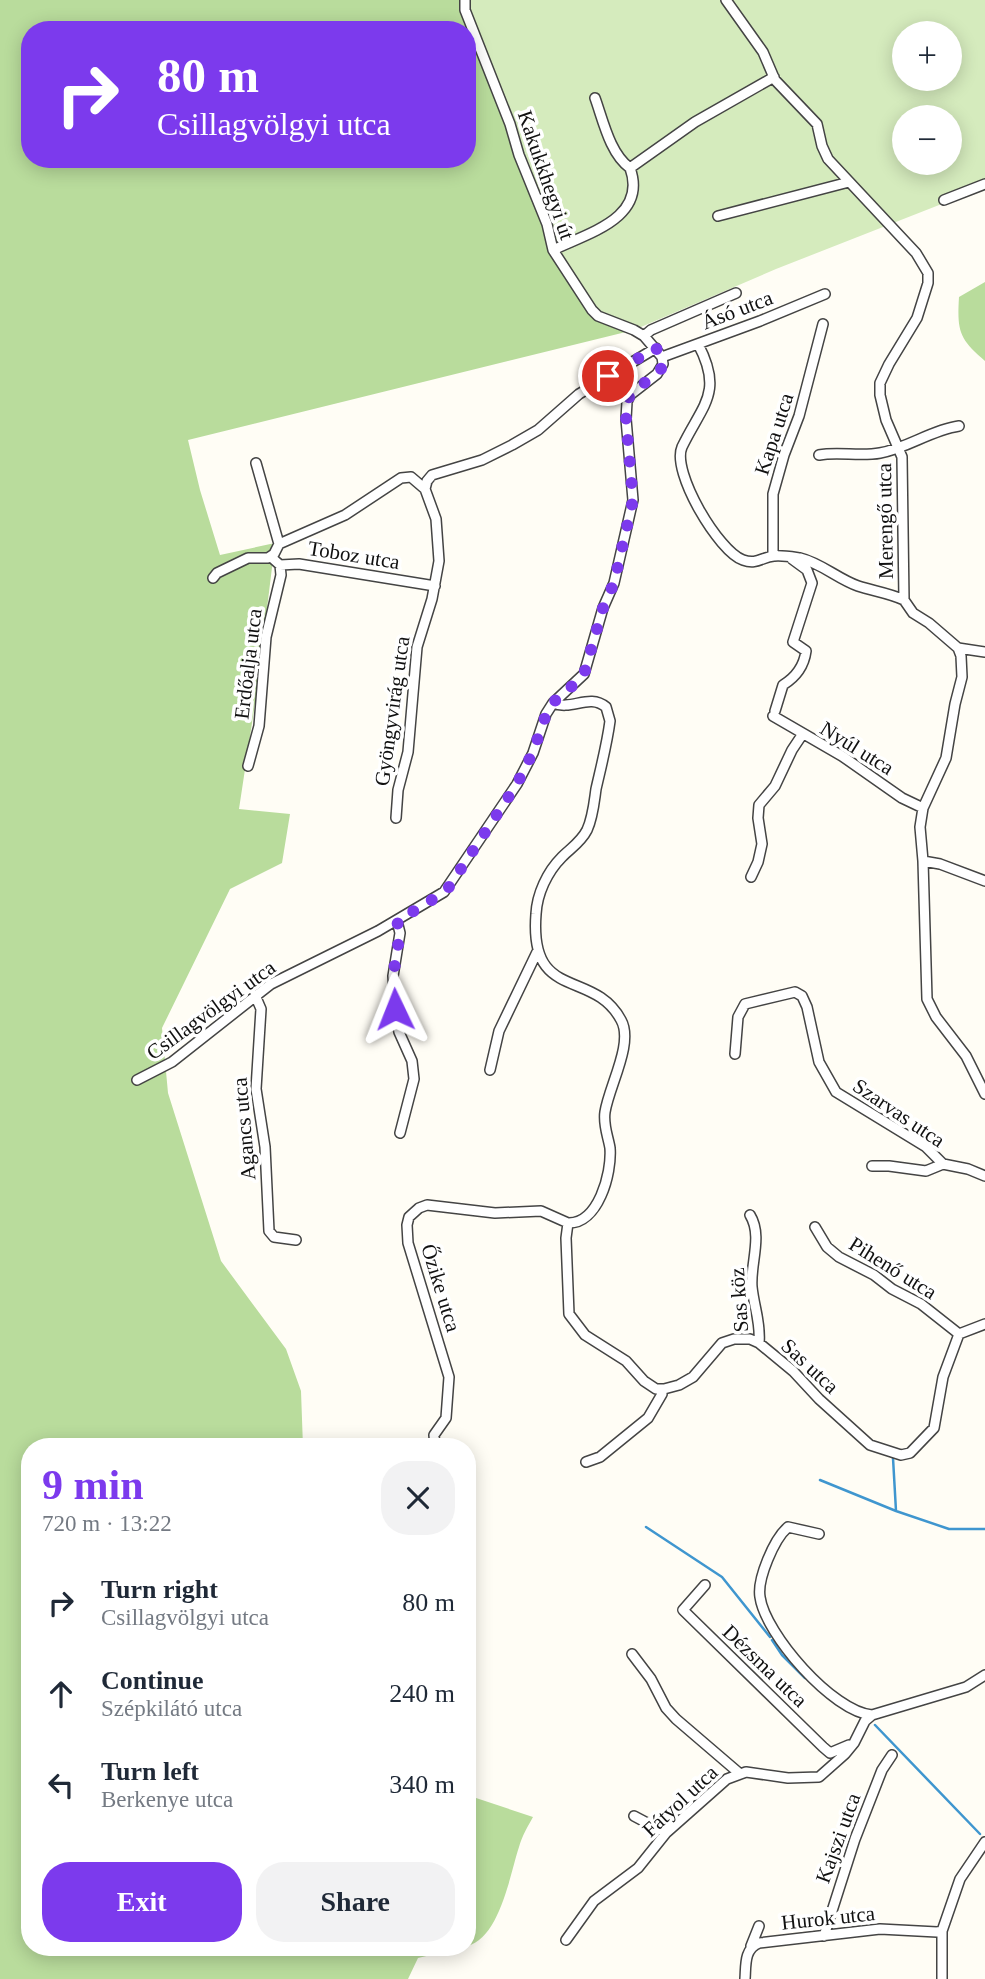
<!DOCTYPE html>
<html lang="en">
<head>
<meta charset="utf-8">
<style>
  :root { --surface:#fff; --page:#f2f2f3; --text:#1f2937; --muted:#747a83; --accent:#7c3aed }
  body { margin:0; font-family:"Times New Roman",serif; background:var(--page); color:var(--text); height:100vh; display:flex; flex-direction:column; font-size:26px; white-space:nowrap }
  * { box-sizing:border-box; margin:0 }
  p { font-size:23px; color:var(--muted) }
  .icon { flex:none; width:38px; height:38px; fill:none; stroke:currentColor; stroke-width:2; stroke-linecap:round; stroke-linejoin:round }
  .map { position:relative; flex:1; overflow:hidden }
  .side { position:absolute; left:21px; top:1438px; width:455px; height:518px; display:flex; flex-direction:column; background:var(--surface); border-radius:28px; box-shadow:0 4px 18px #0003 }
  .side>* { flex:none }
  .guide { position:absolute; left:21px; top:21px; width:455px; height:147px; border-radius:28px; box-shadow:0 4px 18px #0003; background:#7c3aed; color:#fff; overflow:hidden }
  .tools { position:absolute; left:892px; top:21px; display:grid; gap:14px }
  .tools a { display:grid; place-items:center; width:70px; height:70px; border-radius:50%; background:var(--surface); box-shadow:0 4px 18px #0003; font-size:35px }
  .pin { position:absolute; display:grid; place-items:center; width:60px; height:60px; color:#fff; margin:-30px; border:4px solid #fff; border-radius:50%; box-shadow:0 2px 7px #0007 }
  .me { position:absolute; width:77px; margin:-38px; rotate:358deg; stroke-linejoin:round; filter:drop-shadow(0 0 5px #0008) }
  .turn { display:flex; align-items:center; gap:24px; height:147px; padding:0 21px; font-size:32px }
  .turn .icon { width:91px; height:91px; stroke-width:2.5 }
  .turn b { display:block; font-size:49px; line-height:60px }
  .round { display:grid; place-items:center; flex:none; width:74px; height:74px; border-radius:28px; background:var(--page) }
  .headline { display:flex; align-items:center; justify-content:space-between; height:119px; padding:0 21px }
  h1 { font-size:42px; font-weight:600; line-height:52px; color:var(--accent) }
  .primary-button { display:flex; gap:14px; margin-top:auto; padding:14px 21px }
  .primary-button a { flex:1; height:80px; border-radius:28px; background:var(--accent); color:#fff; font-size:28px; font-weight:600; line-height:80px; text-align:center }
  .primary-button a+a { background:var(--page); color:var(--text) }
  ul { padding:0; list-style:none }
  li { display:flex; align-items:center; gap:21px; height:91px; padding:0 21px }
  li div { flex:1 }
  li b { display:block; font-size:26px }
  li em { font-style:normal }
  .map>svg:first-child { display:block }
</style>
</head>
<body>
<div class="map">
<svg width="985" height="1979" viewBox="0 0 985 1979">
  <rect width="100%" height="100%" fill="#fffdf5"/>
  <path fill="#d5ebbd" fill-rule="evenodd" d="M463,0H985V187L776,269L634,330L598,316L557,258ZM905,33H950V79H905ZM905,117H950V163H905Z"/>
  <path fill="#b9dc9c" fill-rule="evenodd" d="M0,0H463L553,250L592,310L634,330L188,440L200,490L220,555L275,543L257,690L239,809L290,814L282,863L230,889L162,1028L168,1093L221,1261L286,1349L301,1391L303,1447H30V1948H460L418,1958L408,1979H0ZM30,30H467V159H30Z
    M985,282V361C959,339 957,331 959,297Z
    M467,1795L533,1817C528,1826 522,1836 519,1847C510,1874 500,1938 467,1946Z"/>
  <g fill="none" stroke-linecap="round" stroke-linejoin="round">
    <path stroke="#3f96cf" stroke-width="2.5" d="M893,1458L896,1511
      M820,1480L896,1511L949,1529H985
      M646,1527L722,1577L770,1637
      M772,1640L782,1655L805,1678
      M875,1725L980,1834"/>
    <defs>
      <path id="minor" d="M465,0V10L510,124L519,155L547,224L553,250L592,310L598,316L634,330L644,336L662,357L663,364L657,374L630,395L627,402L626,419L633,500L614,583L603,608L584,674L553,703C572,711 589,693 606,707L610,721C607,744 601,767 596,789C594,803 593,817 587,830C581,842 571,848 562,857C547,872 537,894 536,914C529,1003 593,968 621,1020C634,1043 609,1086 605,1112C603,1125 608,1136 610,1148C612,1174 598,1224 568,1223
        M726,0L763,52L775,80L817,124L822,146L828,159L916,253L928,273V283L917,318L889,364L880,383V395L886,420L902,457L904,600L913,613L929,623L958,648L961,656L962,677L955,704L946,758L923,808L920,827L923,861L927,999L936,1017L966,1056L985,1094
        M595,98C603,120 610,154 630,168
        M944,200L985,184
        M718,216L849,182
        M553,250C588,233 648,218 630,168L695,122L774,77
        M644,336L651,330L736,293
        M698,344C724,393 702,405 682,447C671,472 719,552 743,560C757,565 762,557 774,556C781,555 793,557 800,558C821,563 838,579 858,586C873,591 889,593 904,600
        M662,357L760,321L825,294
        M819,455C839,451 859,457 880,453C908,448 931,430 959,426
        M279,544L345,515L401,478L411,477L425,489L427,481L432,475L482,460L512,445L538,430L579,394L656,348
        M773,556V494L784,455L799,416L823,324
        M271,557L280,565L299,564L435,586
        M213,578L217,573L248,558H268L274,554L279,544L256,463
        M958,648L985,652
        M775,711L783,685C796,677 804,666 806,651L793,642L812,583L807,570L792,559
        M773,716L842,756L902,798L923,808
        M248,766L259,726L266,637L281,575L280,565
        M396,818L398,790L408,752L417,647L432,599L439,561L436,519L425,489
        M923,861L940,864L985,881
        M751,877L758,862L762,844L758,818L759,805L775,786L792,750L802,735
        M397,921L400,933L393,976L395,1009L399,1032L412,1061L414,1079L400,1133
        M255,995L261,1009L256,1089L265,1147L269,1231L274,1237L296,1240
        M735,1054L738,1017L745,1004L795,992L802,996L807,1007L819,1062L836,1092L926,1147L943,1164L968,1169L985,1176
        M490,1070L499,1031L537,952
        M137,1080L172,1062L271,984L378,931L444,892L517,784L533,753L546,714L553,703
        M872,1166H889L926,1171L943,1164
        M750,1215C763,1236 750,1264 752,1287C754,1307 761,1323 759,1343
        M568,1223L566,1238L569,1314L585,1335L626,1361L644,1381L656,1389H664L679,1385L693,1377L722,1343L734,1339H750L759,1343L793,1371L819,1399L870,1445L901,1455L910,1453L934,1428L943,1377L959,1334L985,1324
        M815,1227L827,1247L839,1257L874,1275L892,1289L921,1304L959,1334
        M435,1447L434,1435L446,1418L449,1377L408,1243L407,1225L409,1217L419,1208L427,1205L495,1213L541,1211L568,1223
        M586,1462L600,1457L648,1418L662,1394L660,1390
        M819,1534L788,1527C774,1539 757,1579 760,1597C765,1634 833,1712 872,1715
        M705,1585L683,1610L823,1747L830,1753L849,1745
        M632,1654L651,1679L666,1708L676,1719L739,1773
        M634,1816L666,1833
        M824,1936L855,1839L882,1770L892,1755
        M566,1940L594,1901L638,1868L666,1833L727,1779L746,1772L788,1778L819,1777L845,1754L854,1743L865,1721L872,1715L966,1687L985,1675
        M751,1946L759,1926
        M745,1979C746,1965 744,1949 759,1943L880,1929L937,1932L942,1931
        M942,1979V1931L960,1879L985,1842"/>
    </defs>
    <use href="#minor" stroke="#444" stroke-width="12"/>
    <use href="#minor" stroke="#fff" stroke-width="9"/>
  </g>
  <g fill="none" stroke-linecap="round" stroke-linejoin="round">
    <path stroke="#7c3aed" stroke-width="12" stroke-dasharray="0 21.6" d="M395,1009L393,976L400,933L397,921L440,895L449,887L517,784L533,752L548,709L559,696L580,680L584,674L603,608L614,583L633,500L626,419L627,402L630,395L661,369L662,357L656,348L608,376"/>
  </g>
  <g text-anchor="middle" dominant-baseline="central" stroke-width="7" stroke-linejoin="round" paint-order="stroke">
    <g font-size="21" fill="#111" stroke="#fff">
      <text transform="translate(546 175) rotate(71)">Kakukkhegyi út</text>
      <text transform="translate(737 310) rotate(-21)">Ásó utca</text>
      <text transform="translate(774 434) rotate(-72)">Kapa utca</text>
      <text transform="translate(885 521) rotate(-91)">Merengő utca</text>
      <text transform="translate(354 555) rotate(9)">Toboz utca</text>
      <text transform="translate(248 664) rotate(-83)">Erdőalja utca</text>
      <text transform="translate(392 711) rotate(-82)">Gyöngyvirág utca</text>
      <text transform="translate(857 748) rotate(32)">Nyúl utca</text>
      <text transform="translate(211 1010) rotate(-36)">Csillagvölgyi utca</text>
      <text transform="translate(899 1113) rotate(34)">Szarvas utca</text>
      <text transform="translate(244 1129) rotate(-95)">Agancs utca</text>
      <text transform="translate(893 1268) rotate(32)">Pihenő utca</text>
      <text transform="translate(441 1288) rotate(73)">Őzike utca</text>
      <text transform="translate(739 1300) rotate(-94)">Sas köz</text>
      <text transform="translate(810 1366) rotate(43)">Sas utca</text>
      <text transform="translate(765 1666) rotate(44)">Dézsma utca</text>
      <text transform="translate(680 1801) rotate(-43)">Fátyol utca</text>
      <text transform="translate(838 1838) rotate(-70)">Kajszi utca</text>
      <text transform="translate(828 1918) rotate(-6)">Hurok utca</text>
    </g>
  </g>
</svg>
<div class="tools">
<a>+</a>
<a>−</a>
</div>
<div class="pin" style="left:608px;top:376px;background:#d93025"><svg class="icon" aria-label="arrive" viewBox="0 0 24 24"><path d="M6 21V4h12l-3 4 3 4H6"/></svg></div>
<svg class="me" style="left:395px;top:1009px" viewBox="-20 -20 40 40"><path d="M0-17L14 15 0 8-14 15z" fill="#7c3aed" stroke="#fff" stroke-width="4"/></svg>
<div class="guide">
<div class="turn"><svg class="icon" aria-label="right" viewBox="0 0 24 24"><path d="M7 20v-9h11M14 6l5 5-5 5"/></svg><div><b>80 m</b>Csillagvölgyi utca</div></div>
</div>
<section class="side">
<div class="headline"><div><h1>9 min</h1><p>720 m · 13:22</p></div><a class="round"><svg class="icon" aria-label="close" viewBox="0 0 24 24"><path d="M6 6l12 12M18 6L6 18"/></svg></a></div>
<ul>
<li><svg class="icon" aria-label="right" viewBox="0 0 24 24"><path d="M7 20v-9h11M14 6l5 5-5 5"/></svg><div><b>Turn right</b><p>Csillagvölgyi utca</p></div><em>80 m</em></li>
<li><svg class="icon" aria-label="ahead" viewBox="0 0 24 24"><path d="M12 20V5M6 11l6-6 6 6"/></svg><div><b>Continue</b><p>Szépkilátó utca</p></div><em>240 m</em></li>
<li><svg class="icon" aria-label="left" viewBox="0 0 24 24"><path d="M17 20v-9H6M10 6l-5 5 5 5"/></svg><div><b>Turn left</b><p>Berkenye utca</p></div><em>340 m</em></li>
</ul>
<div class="primary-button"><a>Exit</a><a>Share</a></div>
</section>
</div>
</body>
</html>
